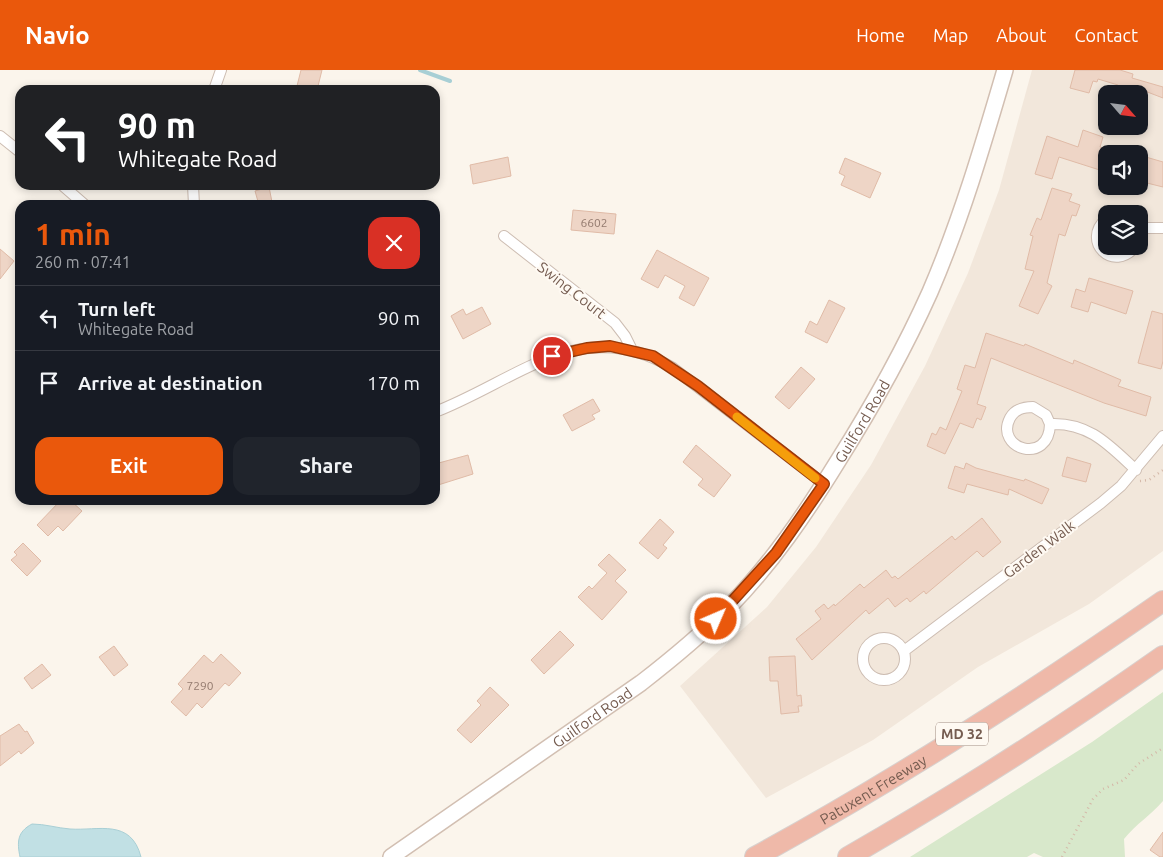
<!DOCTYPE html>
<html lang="en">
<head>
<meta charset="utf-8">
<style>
  :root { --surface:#171b24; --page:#20242c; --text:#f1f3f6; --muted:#9ea1a6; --line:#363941; --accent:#ea580c }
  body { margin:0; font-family:Ubuntu,sans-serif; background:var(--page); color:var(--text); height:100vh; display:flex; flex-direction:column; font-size:19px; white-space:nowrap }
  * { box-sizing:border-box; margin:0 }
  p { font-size:16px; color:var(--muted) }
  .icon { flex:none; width:28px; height:28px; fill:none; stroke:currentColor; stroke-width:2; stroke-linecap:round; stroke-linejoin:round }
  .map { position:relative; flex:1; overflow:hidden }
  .side { position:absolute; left:15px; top:130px; width:425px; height:305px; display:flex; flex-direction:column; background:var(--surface); border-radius:15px; box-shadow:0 2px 8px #0003 }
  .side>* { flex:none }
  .guide { position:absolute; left:15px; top:15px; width:425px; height:105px; border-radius:15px; box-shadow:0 2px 8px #0003; background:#202124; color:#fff; overflow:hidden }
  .needle { width:32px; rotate:118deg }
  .controls { position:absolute; left:1098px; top:15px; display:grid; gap:10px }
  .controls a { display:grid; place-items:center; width:50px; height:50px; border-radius:10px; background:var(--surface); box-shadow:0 2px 8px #0003; font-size:25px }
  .pin { position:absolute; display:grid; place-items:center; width:42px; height:42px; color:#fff; margin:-21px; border:2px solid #fff; border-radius:50%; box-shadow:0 1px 5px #0007 }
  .me { position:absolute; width:55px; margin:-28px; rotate:45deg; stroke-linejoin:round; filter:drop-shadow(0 0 4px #0008) }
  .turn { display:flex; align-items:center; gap:18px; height:105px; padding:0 20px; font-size:22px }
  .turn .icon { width:65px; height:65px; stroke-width:2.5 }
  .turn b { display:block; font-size:35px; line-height:42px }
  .round { display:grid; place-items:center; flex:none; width:52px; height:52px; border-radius:15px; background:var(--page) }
  .overview { display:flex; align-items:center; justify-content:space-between; height:85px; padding:0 20px }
  h1 { font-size:30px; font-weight:700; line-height:38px; color:var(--accent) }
  .primary-button { display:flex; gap:10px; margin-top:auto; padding:10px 20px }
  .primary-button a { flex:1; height:58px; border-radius:15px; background:var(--accent); color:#fff; font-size:20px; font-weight:700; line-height:58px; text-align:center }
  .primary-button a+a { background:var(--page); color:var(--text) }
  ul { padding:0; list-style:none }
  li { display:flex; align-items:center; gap:15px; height:65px; padding:0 20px; border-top:1px solid var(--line) }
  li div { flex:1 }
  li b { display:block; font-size:19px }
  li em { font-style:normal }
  header { display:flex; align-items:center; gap:30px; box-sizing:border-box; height:70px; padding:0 25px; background:var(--accent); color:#fff }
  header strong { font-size:24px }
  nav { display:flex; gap:28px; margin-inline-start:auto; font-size:18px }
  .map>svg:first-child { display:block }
</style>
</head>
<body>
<header>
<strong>Navio</strong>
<nav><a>Home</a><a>Map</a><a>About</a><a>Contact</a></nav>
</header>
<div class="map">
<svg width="1163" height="787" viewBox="0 0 1163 787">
  <rect width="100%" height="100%" fill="#fbf5ec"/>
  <path fill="#f2e7db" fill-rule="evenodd" d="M1032,0H1163V481L1089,534L978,597L873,670L766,728L680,616L767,537L816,477L871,395L925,296L968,203L999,120ZM1106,24H1139V56H1106ZM1106,84H1139V116H1106ZM1106,144H1139V176H1106Z"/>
  <path fill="#d8e8cb" d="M1163,622V731C1151,745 1136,754 1124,769L1125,787H1043L1034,783L1027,787H910L1092,672Z"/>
  <path fill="#c1e0e4" stroke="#a8cfd5" d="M32,754C45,754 57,758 70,759C98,761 131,748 141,787H20C17,772 17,762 32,754Z"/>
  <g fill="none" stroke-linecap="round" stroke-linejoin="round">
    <path stroke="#a8cfd5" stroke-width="4" d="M420,0L450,11"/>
  </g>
  <path fill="#eed5c6" stroke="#e0bba7" d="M301,0H322L317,20H296Z
    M1075,0H1120L1133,4L1132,8L1163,17V28L1137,18L1135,24H1116L1118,15L1098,9L1097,12L1093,11L1089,23L1070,18Z
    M1083,60L1103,67L1100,77L1106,79V102L1059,87L1052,109L1035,104L1047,66L1078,77Z
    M1139,85L1163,92V117L1139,111Z
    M508,87L511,106L473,114L470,95Z
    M845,88L881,103L870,128L841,115L845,106L839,103Z
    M269,117L272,132L259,135L255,121Z
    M1052,118L1072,124L1069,131L1080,135L1076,146L1072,145L1065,166L1059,164L1047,213L1052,216L1038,244L1019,236L1034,201L1025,199L1033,166L1030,165L1037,148L1041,150Z
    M573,140L616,144L614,164L571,160Z
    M0,179L14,191L0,209Z
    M657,180L709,208L694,236L679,228L685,216L665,205L658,218L641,209Z
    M1089,208L1133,221L1126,244L1091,232L1088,242L1071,237L1076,219L1085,222Z
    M829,230L845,238L827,273L805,262L810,251L817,255Z
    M482,237L491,254L463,269L451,246L463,239L466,245Z
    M1152,241L1163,244V291L1161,299L1138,293Z
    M986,263L1024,276L1025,274L1073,294L1074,290L1121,310L1118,316L1151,327L1146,346L1104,333L991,288L977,334L986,337L981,350L977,348L973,358L960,353L945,384L927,376L932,363L936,365L940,357L946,360L962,321L957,319L965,295L975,298Z
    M801,297L815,309L789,339L775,327Z
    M593,329L600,341L592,345L595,349L572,361L563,345Z
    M696,375L731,405L714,427L698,415L703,409L683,392Z
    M468,385L473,404L435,416V394Z
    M1067,387L1091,394L1086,412L1062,406Z
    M966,393L976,398L1024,411L1025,409L1049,419L1042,434L1009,419L1008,425L967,414L964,423L948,418L955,396L964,399Z
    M61,430H70L82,441L63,461L58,456L48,466L37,455Z
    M982,448L1001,472L983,487L977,481L926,524L924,521L910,532L907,528L895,537L888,528L869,544L866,540L812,590L796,569L821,549L815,541L824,534L828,539L834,534L835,536L860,514L864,518L886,500L892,508L895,506L898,509L952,466L955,470Z
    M660,449L674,462L663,475L667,478L658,489L639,473Z
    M23,473L41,491L27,506L11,490L17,485L14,482Z
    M609,484L626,500L615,511L627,522L602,550L578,527L589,516L592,519L607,503L598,495Z
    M560,561L574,575L544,604L531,590Z
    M114,576L128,595L114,606L99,587Z
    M221,584L241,603L229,616L225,613L202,638L197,633L186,646L171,632L183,619L178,614L204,585L213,593Z
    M795,586L797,626L801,625L802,636H798L799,642L781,644L778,611H770L769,587Z
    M42,594L51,605L32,619L24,608Z
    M490,617L509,635L471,673L457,660L481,635L477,631Z
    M19,654L25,662L27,661L34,673L21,684L19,681L0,696V666Z
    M1163,762V787H1160L1150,780Z"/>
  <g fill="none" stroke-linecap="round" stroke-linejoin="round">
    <defs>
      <path id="minor" d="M214,20L221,0
        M0,66L20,82
        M62,115L85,135
        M193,115L194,135
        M1106,149C1081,171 1113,204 1136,176
        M1139,158H1163
        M504,166L615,253L625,266L632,280
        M1139,168V169
        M435,342C518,310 582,243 673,298L824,414
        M1050,354C1049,396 994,379 1010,348C1015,339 1023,337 1033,337L1046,345L1050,354C1089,352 1109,375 1136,400
        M863 589a21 21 0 1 1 42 0a21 21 0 1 1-42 0Z
        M904,581L1101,433L1121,416L1163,366"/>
      <g id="secondary">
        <path id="s1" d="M391,787L641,613C672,589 702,564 730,536C772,493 806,443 838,391C872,337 904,280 930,222C961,150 983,75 1005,0"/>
      </g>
      <g id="motorway">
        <path id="s2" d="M755,787C896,710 1031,623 1163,531"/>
        <path d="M848,787C956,725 1061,658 1163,586"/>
      </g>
    </defs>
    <use href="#minor" stroke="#cdbdb2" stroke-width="12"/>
    <use href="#secondary" stroke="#d2bfb2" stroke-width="18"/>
    <use href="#motorway" stroke="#d8d1ce" stroke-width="22"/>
    <path stroke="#d4b8a8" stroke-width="2.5" stroke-dasharray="1 4" stroke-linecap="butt" d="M1140,411L1149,410L1163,400
      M1062,787L1093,729L1103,719L1124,710L1138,694L1163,678"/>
    <use href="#minor" stroke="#fff" stroke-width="10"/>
    <use href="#secondary" stroke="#fff" stroke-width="15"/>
    <use href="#motorway" stroke="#efb9a9" stroke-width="20"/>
  </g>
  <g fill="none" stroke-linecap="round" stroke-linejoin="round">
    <defs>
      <path id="route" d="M552,286L587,278L610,276L653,286L698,316L824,414L776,483L716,549"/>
    </defs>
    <use href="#route" stroke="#983908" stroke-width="12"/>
    <use href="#route" stroke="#ea580c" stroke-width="9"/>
    <path stroke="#f59e0b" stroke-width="9" d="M737,347L815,408"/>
  </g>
  <g text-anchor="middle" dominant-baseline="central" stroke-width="4" stroke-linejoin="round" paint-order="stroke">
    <g font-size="12" fill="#937a6e">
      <text x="594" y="152">6602</text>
      <text x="200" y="615">7290</text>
    </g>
    <rect fill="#fef9f2" stroke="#9e8b81" stroke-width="1" x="936" y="652.5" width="52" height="23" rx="4"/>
    <g font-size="14" font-weight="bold" fill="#755c50">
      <text x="962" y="664">MD 32</text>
    </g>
    <g font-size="15" fill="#755c50" stroke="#fef9f2">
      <text transform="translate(572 220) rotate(38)">Swing Court</text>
      <text stroke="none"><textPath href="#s1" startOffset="650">Guilford Road</textPath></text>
      <text transform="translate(1039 479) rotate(-37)">Garden Walk</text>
      <text stroke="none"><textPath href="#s1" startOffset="245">Guilford Road</textPath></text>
      <text stroke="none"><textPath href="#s2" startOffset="136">Patuxent Freeway</textPath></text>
    </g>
  </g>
</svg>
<div class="controls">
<a><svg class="needle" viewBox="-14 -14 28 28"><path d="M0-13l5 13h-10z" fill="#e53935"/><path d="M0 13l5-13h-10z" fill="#9ea1a6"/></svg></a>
<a><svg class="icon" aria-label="sound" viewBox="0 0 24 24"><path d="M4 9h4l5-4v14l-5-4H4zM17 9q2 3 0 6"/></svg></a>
<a><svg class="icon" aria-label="layers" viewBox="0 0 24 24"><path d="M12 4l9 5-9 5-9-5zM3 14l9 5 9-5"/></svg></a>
</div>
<div class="pin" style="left:552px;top:286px;background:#d93025"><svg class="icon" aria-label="arrive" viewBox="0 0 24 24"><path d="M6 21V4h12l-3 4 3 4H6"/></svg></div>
<svg class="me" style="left:716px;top:549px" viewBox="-20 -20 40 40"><circle r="17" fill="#ea580c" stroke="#fff" stroke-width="3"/><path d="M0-11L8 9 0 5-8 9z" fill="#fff"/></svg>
<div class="guide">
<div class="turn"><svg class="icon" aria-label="left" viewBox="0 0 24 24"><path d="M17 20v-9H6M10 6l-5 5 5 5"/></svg><div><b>90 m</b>Whitegate Road</div></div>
</div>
<section class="side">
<div class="overview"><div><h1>1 min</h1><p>260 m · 07:41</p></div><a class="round" style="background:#d93025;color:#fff"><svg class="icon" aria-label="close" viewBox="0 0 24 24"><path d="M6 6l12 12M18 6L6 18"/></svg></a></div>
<ul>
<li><svg class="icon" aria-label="left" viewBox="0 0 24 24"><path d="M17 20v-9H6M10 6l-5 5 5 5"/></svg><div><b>Turn left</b><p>Whitegate Road</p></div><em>90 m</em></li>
<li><svg class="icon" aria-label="arrive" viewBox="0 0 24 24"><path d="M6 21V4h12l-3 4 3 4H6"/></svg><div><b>Arrive at destination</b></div><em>170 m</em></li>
</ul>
<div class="primary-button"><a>Exit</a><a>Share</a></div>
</section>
</div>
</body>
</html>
